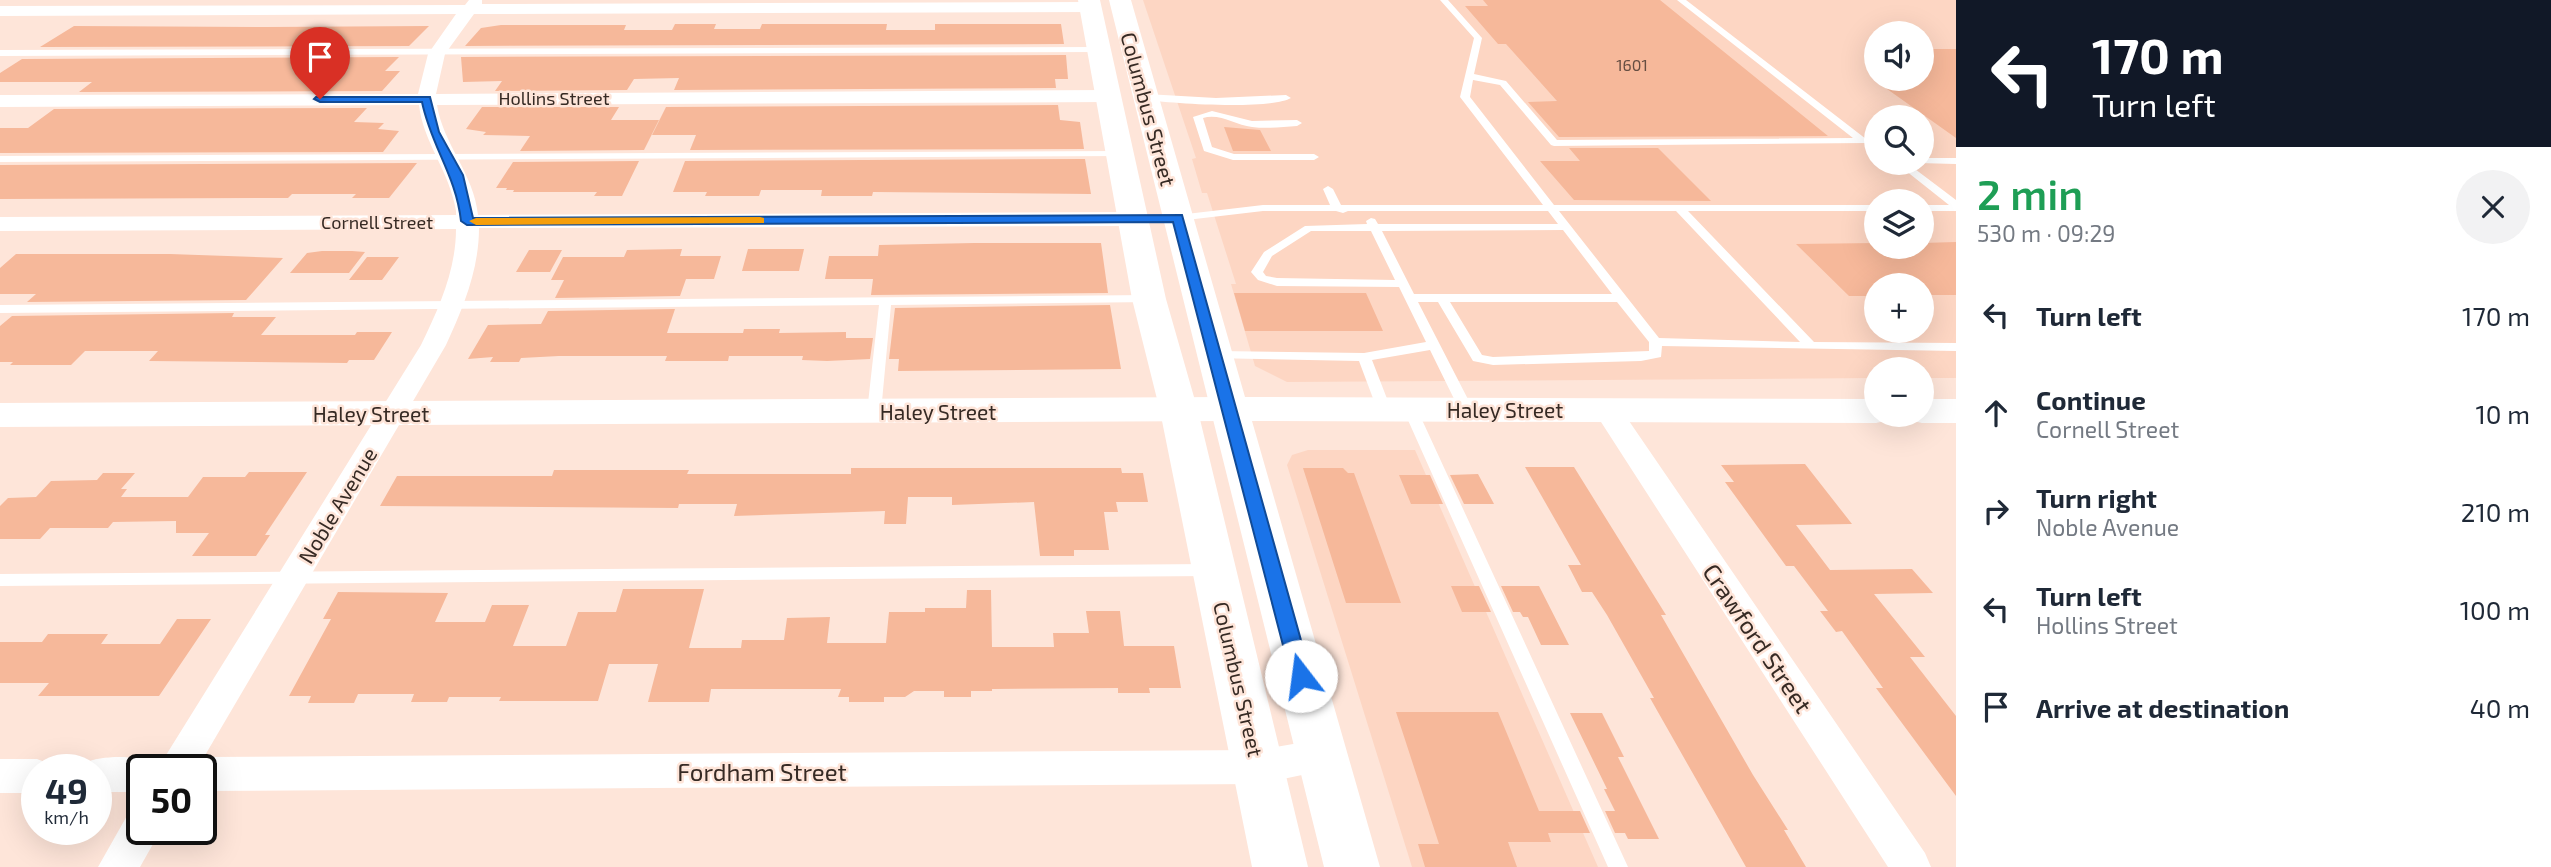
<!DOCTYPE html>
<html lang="en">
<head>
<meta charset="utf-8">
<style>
  :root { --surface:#fff; --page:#f2f2f3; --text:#1f2937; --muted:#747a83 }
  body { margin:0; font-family:"Exo 2",sans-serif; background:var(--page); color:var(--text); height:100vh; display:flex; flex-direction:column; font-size:26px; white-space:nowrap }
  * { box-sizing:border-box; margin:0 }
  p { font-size:23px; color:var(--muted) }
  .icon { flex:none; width:38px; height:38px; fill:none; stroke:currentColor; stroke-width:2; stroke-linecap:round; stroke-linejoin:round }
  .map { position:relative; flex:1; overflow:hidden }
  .details { display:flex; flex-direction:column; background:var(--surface); width:595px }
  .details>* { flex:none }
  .top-card { background:#111827; color:#fff; overflow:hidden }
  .controls { position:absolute; left:1864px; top:21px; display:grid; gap:14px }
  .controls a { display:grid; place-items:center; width:70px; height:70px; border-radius:50%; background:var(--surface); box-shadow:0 7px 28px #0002; font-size:35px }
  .speed { position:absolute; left:21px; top:754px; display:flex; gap:14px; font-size:35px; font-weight:700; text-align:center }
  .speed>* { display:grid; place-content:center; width:91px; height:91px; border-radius:50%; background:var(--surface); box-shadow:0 7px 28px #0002; line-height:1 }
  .speed small { font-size:18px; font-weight:400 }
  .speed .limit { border:4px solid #111; border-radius:10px; background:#fff; color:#111 }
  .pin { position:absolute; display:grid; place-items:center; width:60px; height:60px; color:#fff; margin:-72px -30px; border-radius:50% 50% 50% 0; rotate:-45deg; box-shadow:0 0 7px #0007 }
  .pin .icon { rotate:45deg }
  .me { position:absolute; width:77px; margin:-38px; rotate:345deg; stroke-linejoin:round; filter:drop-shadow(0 0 5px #0008) }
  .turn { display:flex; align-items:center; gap:24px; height:147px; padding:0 21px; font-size:32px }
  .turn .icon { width:91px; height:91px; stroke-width:2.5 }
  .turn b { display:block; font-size:49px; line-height:60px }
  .round { display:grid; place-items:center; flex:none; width:74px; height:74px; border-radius:37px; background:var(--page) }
  .summary { display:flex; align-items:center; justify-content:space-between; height:119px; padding:0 21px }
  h1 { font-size:42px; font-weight:600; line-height:52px; color:#1e9e55 }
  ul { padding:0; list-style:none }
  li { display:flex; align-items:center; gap:21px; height:98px; padding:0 21px }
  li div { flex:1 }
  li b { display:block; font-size:26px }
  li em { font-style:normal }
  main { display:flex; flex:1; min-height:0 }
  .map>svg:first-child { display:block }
</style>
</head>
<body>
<main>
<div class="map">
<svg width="1956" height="867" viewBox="0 0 1956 867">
  <rect width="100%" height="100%" fill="#fee5d9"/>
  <path fill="#fdd6c3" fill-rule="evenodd" d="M1143,0H1956V378H1922V369H1876V378L1287,382L1255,366L1231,284H1236L1207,193H1202L1192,159L1196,158ZM1876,33H1922V79H1876ZM1876,117H1922V163H1876ZM1876,201H1922V247H1876ZM1876,285H1922V331H1876Z
    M1308,450H1415L1598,867H1412L1287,465L1292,455Z"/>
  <path fill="#f6b89a" d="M1483,0H1660L1828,136L1559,137L1528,102L1557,101L1506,44H1498L1465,6H1488Z
    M675,24H716L714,29H760L762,24H887L886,30H935V24H1061L1064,44L465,46L481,28L501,25H626L624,30H672Z
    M74,26L267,27L429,26L409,46L40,47Z
    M1922,49H1956V138L1873,79H1922Z
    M1066,55L1068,79H1055L1056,88L674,90L679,78L634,79L627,90L495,91L502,81L463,82L461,57Z
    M399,57L385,71H400L382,91L79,92L92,82H0V73L22,59Z
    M1058,105L1060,120L1080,122L1084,149L690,150L696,135H652L666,107Z
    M482,107H619L611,120H659L644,150L520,151L530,136L483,135L486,132L466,129Z
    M367,108L354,122L384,123L378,129L399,131L383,152L0,153V128H28L54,109Z
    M1224,127L1260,130L1271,151H1233Z
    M1569,148H1658L1711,201L1574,200L1540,161H1580Z
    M1085,159L1091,194L873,192L872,196H821L822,190H761L759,196H705L707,192H673L685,161Z
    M639,161L622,196H594L597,192H513L514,190H506L507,188H496L513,162Z
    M417,163L389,198H352L356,194H292L288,198L0,199V165Z
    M1956,242V295H1922V285H1876V296H1849L1796,244L1876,243V247H1922V243Z
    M974,243H1101L1108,293L871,295L873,279H825L829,256H878L879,245Z
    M682,249L680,256H721L714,279H686L680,296L555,298L564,280H551L563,257H624L627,250Z
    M748,249H804L799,271H742Z
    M529,250H562L550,272H516Z
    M322,251H352L365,252L349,273H290L307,253Z
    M16,254H170L283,258L246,300L27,302L36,294H0V268Z
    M367,257H399L382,280H349Z
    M1234,293H1366L1383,331H1245Z
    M1110,305L1121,369L898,371L899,359H889L895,308Z
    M675,309L667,333H743L744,329H780L779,333L846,332V338H873L870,359L827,361L802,360L803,356H729L728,361H665L667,356H559L521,358L519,362H490L493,357L468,359L488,325L541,324L548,311Z
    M234,313L232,317H276L261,335H355L357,332H392L374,360H349L347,363L149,361L158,351H85L71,365H10L13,362H0V326L12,316Z
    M1805,464L1852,524L1796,525L1830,570L1912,569L1933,593L1874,594L1925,657H1910L1956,716V796L1876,688H1883L1842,631L1836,632L1820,611H1828L1794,566H1786L1725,482H1734L1721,465Z
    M1525,467H1574L1666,615H1661L1753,775L1788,830H1784L1806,867H1746L1650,698H1654L1607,615L1592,592H1582L1568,565H1581Z
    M851,468H1121L1122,473H1143L1148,502H1116L1118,512H1104L1109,550H1074V556H1040L1034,502L952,505V497H908L906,524H884L885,511L734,516L737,504H679L678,508L380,506L397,476H552L554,470H689L687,474H851Z
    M1303,468H1343L1348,473H1354L1401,603H1346Z
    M249,472H307L265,535H270L256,556H192L209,533H176V521L113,522L108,528H50L40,539H0V506L8,498L36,497L51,481L97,480L103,473H135L121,489H127L121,497H188L203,477H245Z
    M1478,474L1493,502L1494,504H1464L1450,475Z
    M1399,475H1430L1443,504H1411Z
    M1451,586H1479L1491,612H1462Z
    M1501,586H1539L1569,645H1541L1528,617H1523L1520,612H1513Z
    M623,589H704L689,648H741L742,640H784L787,618L830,617L827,643H886L889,612H925V608H966L967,590H991L992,647H1054L1053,633H1089L1086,611H1120L1124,646H1174L1181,688H1149L1150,693H1118V688L992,689V691H971V697H944V691H914L905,697H884V702H849V697H838L841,689H711L709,702H648L658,664H609L598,701H499L501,697H449L447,702H411L414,694H358L354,703H308L311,696H289L331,619H323L338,592L448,593L435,622H485L492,605H529L513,646H566L578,612H616Z
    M177,619H211L159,696H38L49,683H0V642H42L48,634H108L101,644H160Z
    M1396,712H1498L1539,811H1580L1590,833H1548L1551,842H1508L1517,867H1425L1418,844H1439Z
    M1570,713H1602L1624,757H1618L1659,839H1628L1625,833H1615L1605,811H1615L1604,789H1607Z"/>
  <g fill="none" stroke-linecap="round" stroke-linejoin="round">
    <path fill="#fff" fill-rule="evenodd" d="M1440,0H1448L1482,38L1474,74L1506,81L1557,140L1853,138L1677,0H1686L1866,139V143L1554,146L1551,145L1500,85L1473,80L1470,97L1554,205H1876V211H1688L1814,342L1956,343V351L1662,346L1661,357L1641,361L1493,365L1473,361L1438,302H1418L1473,409L1466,413L1459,409L1430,350L1372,360L1391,409L1384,413L1377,409L1359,361L1211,358L1210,355L1211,352L1216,351L1364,353L1426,342L1399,287L1277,286L1258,280L1251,272L1264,252L1305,226L1367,224L1366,221L1371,218L1375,219L1378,224H1558L1548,211H1348L1343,213L1336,211H1263L1178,221L1173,218L1178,215L1263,205H1330L1323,189L1328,186L1333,189L1341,205H1543L1460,97L1474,38ZM1559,211H1676L1800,342L1659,338ZM1563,230L1612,294H1414L1382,231ZM1311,231H1371L1395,280L1277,278L1266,276L1263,272L1272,256ZM1450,302H1617L1649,342V351L1493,357L1482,355Z
      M1101,47V51L1098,52L0,56V50Z
      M1146,94L1216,98L1286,95L1291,98C1270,110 1169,104 1143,99L1141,97Z
      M1212,111L1252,121L1297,120L1302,123L1297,126C1282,127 1267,129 1252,127C1235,125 1220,113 1203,118L1212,147L1234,154H1314L1319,157L1314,160H1233L1204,151L1193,117Z
      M1119,151L1124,154L1123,156L0,162V156Z
      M1922,158H1956V164L1918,163H1922Z
      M1896,163H1907L1956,200V211H1922V205H1949Z
      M1149,295L1155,299L1153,302L891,305L881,412L874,416L867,412L879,305L0,313V305Z
      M1410,405L1417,409L1628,867H1608L1403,409Z
      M1209,564L1215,566L1217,570L1215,574L1209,576L0,586V574Z"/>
    <path fill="#fff" fill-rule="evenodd" d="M469,0H482V4L1091,2L1099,7L1091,12L474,14L445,54L436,94L1107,90L1116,96L1107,102L437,105C443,144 474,174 478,215L1132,212L1140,214L1143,219L1140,224L1132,226L479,228C479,270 463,308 446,345L204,757L1259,750L1322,739L1335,744L1341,756L1335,768L1259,784L201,791V770H142V792H96V770H79L83,763C104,755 134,755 155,763L158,768L421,345C439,308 456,270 456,229L0,231V217L456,215V211C450,172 423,142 419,105L0,107V95L418,94L428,54L456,14L0,16V6L465,5Z
      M1606,399L1616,402L1925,853L1931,867H1888L1592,408L1596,402Z
      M0,759H37L50,764L53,770H37V793H0Z
      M142,809V830H161L140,867H98L128,814Z"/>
    <path fill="#fff" fill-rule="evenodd" d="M1228,397L1241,401L1246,409L1241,417L1228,421L0,427V403Z"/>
    <path fill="#fff" fill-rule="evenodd" d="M1078,0H1100L1166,299L1198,411L1308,867H1252L1160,411L1132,299Z
      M1109,0H1131L1245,397L1876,399V415H1892L1889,420L1876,423L1252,421L1380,867H1324Z
      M1922,399H1956V423H1922L1909,420L1906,415H1922Z"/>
  </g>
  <path fill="#1a73e8" stroke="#114b97" stroke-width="2" d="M316,97H430L439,132L463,175L473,218L1182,215L1311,676L1308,682L1301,684L1294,682L1291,676L1173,222L467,225L461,221C456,175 431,146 422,102H320L314,99Z"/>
  <path fill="#f59e0b" d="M760,217L764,218V223L476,225L469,221L476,218Z"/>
  <g text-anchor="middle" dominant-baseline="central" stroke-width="5" stroke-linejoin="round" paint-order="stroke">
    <g font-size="16" fill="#664e42">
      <text x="1632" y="64">1601</text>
    </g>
    <g font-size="18" fill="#362a24" stroke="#fee5d9">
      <text x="554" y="98">Hollins Street</text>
      <text x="377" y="222">Cornell Street</text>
    </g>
    <g font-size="21" fill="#362a24" stroke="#fee5d9">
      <text transform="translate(1149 109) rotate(75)">Columbus Street</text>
      <text x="1505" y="409">Haley Street</text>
      <text x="938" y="411">Haley Street</text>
      <text x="371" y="413">Haley Street</text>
      <text transform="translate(337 505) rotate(-59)">Noble Avenue</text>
      <text transform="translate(1239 679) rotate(77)">Columbus Street</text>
    </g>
    <g font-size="24" fill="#362a24" stroke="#fee5d9">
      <text transform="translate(1758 638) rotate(56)">Crawford Street</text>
      <text x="762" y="771">Fordham Street</text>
    </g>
  </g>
</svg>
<div class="controls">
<a><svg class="icon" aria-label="sound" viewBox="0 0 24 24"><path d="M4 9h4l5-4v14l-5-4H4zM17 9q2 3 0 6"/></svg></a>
<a><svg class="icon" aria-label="search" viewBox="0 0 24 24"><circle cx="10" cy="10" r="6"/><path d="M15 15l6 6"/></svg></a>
<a><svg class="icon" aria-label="layers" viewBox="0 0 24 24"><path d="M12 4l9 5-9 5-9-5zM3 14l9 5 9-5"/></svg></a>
<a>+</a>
<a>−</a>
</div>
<div class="speed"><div>49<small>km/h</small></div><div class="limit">50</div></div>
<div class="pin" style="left:320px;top:99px;background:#d93025"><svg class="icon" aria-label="arrive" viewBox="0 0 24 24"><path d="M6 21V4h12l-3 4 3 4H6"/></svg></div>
<svg class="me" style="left:1301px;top:676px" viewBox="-20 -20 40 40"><circle r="19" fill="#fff"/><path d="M0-13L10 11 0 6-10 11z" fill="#1a73e8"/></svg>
</div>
<section class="details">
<div class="top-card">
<div class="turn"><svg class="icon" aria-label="left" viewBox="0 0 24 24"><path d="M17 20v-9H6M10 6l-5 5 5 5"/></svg><div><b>170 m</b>Turn left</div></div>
</div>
<div class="summary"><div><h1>2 min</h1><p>530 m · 09:29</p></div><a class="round"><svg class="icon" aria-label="close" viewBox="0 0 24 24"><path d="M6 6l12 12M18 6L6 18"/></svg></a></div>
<ul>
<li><svg class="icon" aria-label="left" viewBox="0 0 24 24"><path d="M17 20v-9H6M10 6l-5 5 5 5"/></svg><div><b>Turn left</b></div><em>170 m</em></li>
<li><svg class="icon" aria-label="ahead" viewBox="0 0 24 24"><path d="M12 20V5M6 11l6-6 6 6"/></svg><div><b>Continue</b><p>Cornell Street</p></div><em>10 m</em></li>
<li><svg class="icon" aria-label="right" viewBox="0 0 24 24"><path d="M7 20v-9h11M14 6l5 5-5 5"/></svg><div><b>Turn right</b><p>Noble Avenue</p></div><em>210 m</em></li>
<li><svg class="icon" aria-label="left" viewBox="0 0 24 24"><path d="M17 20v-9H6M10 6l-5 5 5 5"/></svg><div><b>Turn left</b><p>Hollins Street</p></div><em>100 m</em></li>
<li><svg class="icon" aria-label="arrive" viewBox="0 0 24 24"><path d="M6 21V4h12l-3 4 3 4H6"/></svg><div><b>Arrive at destination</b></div><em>40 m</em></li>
</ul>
</section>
</main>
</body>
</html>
